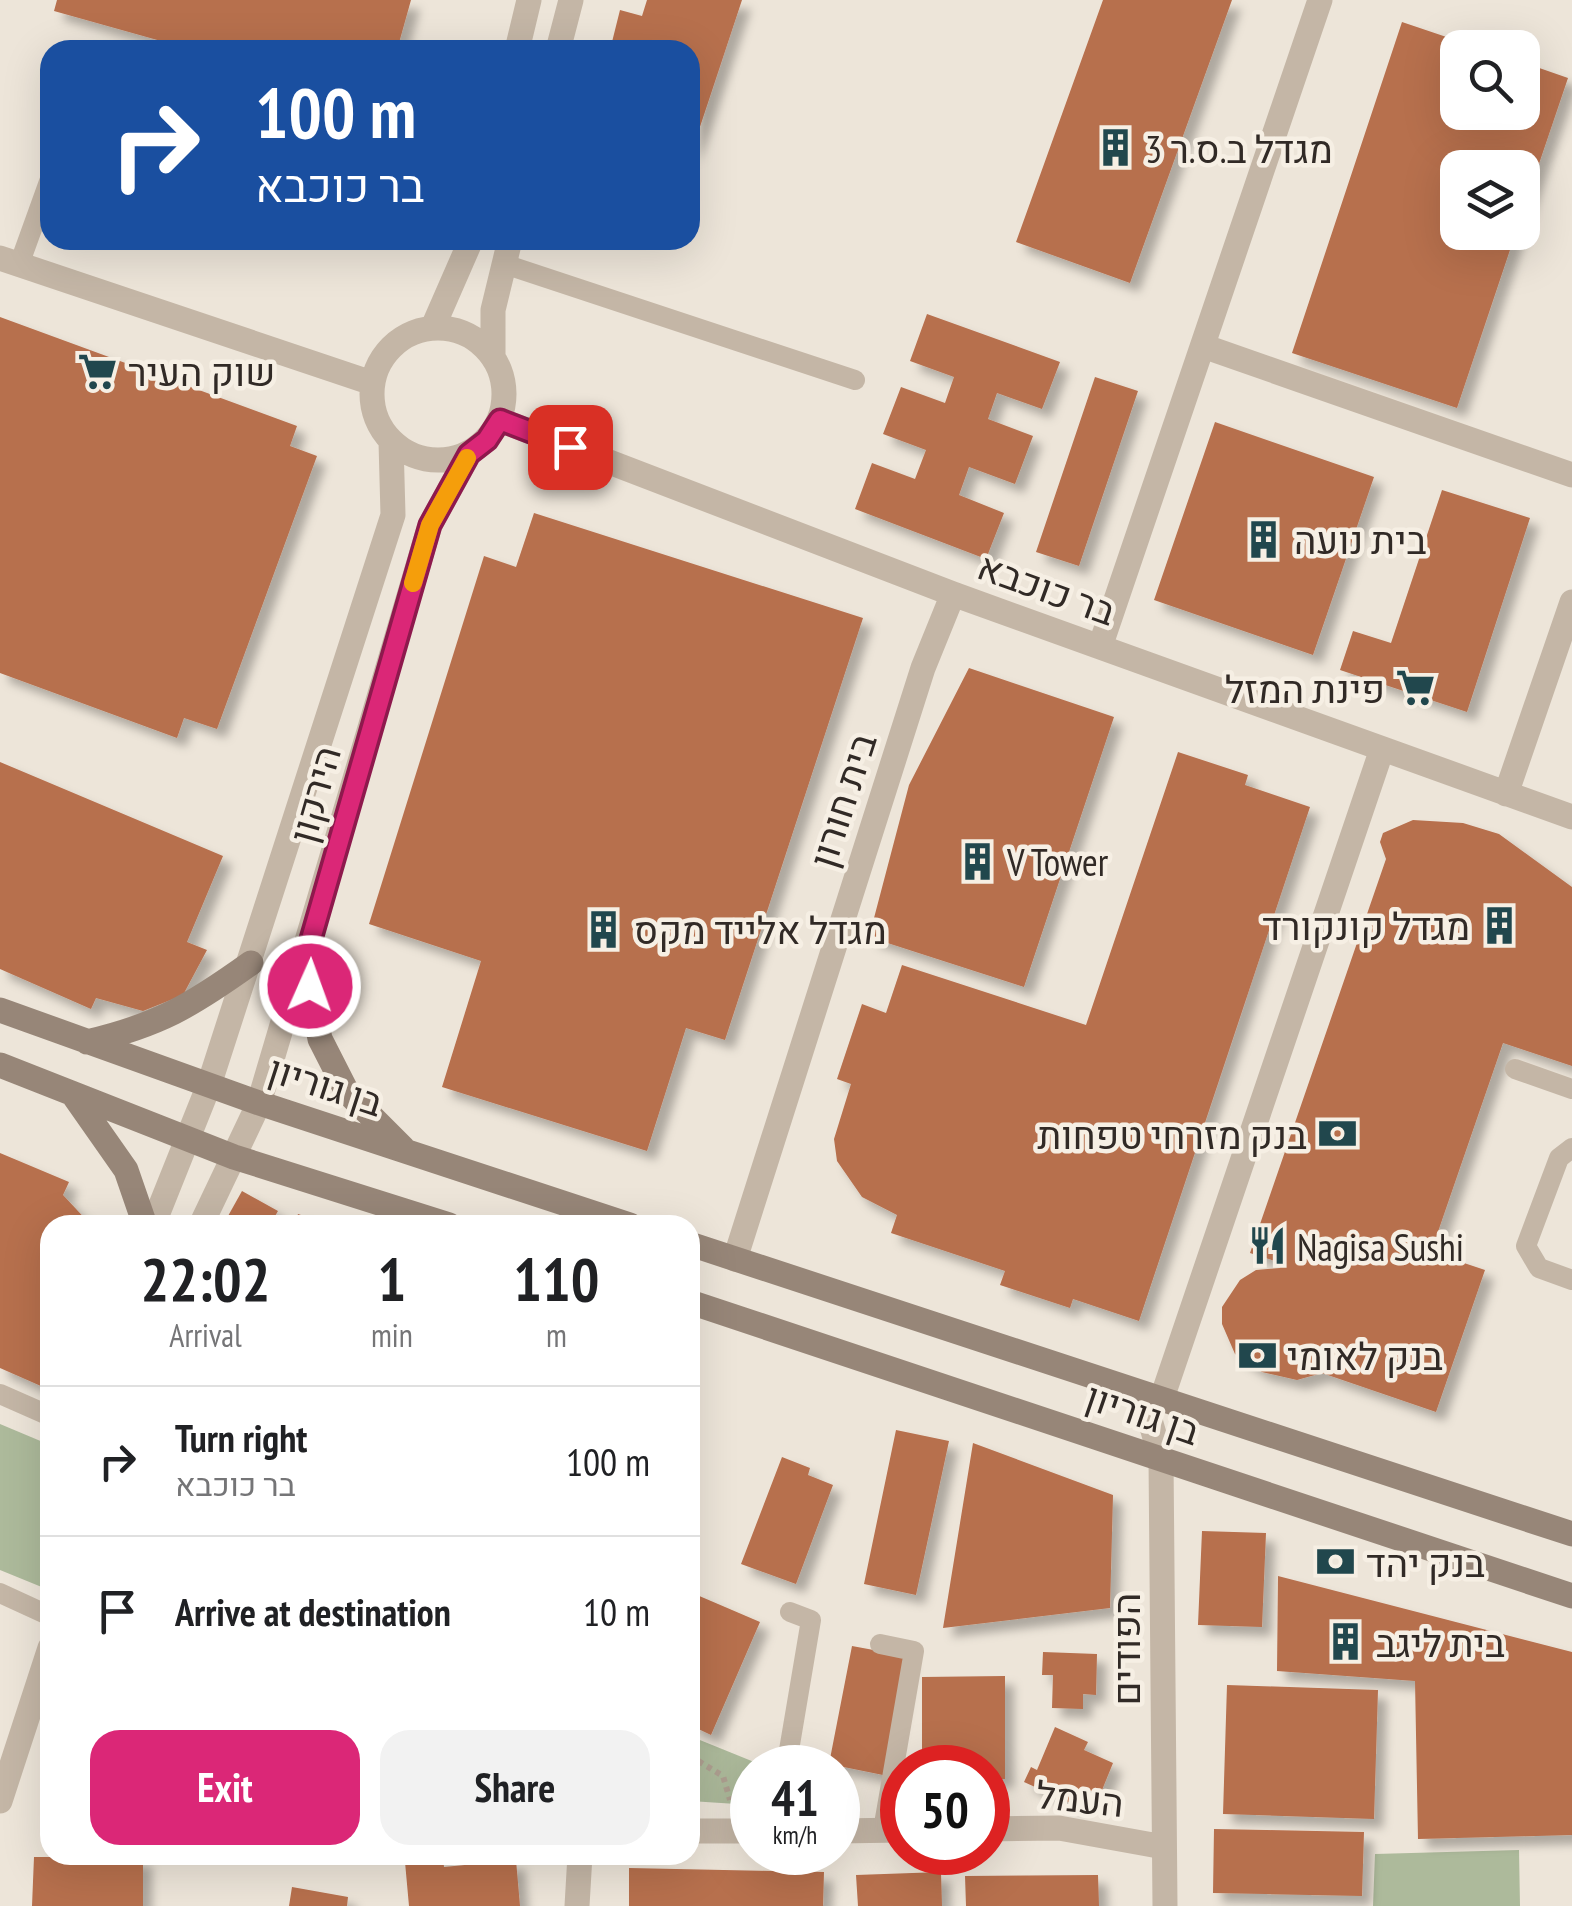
<!DOCTYPE html>
<html lang="en">
<head>
<meta charset="utf-8">
<style>
  :root { --surface:#fff; --page:#f2f2f2; --text:#202124; --muted:#757577; --line:#e0e0e0; --accent:#db2777 }
  body { margin:0; font-family:"PT Sans Narrow",Heebo,sans-serif; background:var(--page); color:var(--text); height:100vh; display:flex; flex-direction:column; font-size:38px; white-space:nowrap }
  * { box-sizing:border-box; margin:0 }
  p { font-size:32px; color:var(--muted) }
  .icon { flex:none; width:55px; height:55px; fill:none; stroke:currentColor; stroke-width:2; stroke-linecap:round; stroke-linejoin:round }
  .map { position:relative; flex:1; overflow:hidden }
  .sheet { position:absolute; left:40px; top:1215px; width:660px; height:650px; display:flex; flex-direction:column; background:var(--surface); border-radius:30px; box-shadow:0 10px 40px #0002 }
  .sheet>* { flex:none }
  .hud { position:absolute; left:40px; top:40px; width:660px; height:210px; border-radius:30px; box-shadow:0 10px 40px #0002; background:#1a4fa0; color:#fff; overflow:hidden }
  .fabs { position:absolute; left:1440px; top:30px; display:grid; gap:20px }
  .fabs a { display:grid; place-items:center; width:100px; height:100px; border-radius:20px; background:var(--surface); box-shadow:0 10px 40px #0002; font-size:50px }
  .speed { position:absolute; left:730px; top:1745px; display:flex; gap:20px; font-size:50px; font-weight:700; text-align:center }
  .speed>* { display:grid; place-content:center; width:130px; height:130px; border-radius:50%; background:var(--surface); box-shadow:0 10px 40px #0002; line-height:1 }
  .speed small { font-size:25px; font-weight:400 }
  .speed .limit { border:15px solid #d22; background:#fff; color:#111 }
  .pin { position:absolute; display:grid; place-items:center; width:85px; height:85px; color:#fff; margin:-42px; border-radius:20px; box-shadow:0 5px 15px #0006 }
  .me { position:absolute; width:110px; margin:-55px; rotate:2deg; stroke-linejoin:round; filter:drop-shadow(0 0 8px #0008) }
  .turn { display:flex; align-items:center; gap:35px; height:210px; padding:0 50px; font-size:45px }
  .turn .icon { width:130px; height:130px; stroke-width:2.5 }
  .turn b { display:block; font-size:70px; line-height:85px }
  .eta { display:flex; justify-content:space-evenly; align-items:center; height:170px; text-align:center }
  .eta b { font-size:60px; font-weight:700; line-height:70px }
  .action { display:flex; gap:20px; margin-top:auto; padding:20px 50px }
  .action a { flex:1; height:115px; border-radius:30px; background:var(--accent); color:#fff; font-size:40px; font-weight:700; line-height:115px; text-align:center }
  .action a+a { background:var(--page); color:var(--text) }
  ul { padding:0; list-style:none }
  li { display:flex; align-items:center; gap:30px; height:150px; padding:0 50px; border-top:2px solid var(--line) }
  li div { flex:1 }
  li b { display:block; font-size:38px }
  li em { font-style:normal }
  .map>svg:first-child { display:block }
</style>
</head>
<body>
<div class="map">
<svg width="1572" height="1906" viewBox="0 0 1572 1906">
  <defs>
    <filter id="shadow"><feDropShadow dx="9" dy="9" stdDeviation="5" flood-color="#0004"/></filter>
  </defs>
  <rect width="100%" height="100%" fill="#ede5d9"/>
  <path fill="#adba9b" d="M0,1424L50,1445L49,1590L0,1570Z
    M690,1736L764,1766L752,1768V1805L690,1801Z
    M1519,1850L1520,1906H1373L1375,1854Z"/>
  <path fill="#b76f4d" filter="url(#shadow)" d="M57,0H411L397,50H193L54,11Z
    M647,0H742L691,154L690,50H610L620,10L642,16Z
    M1103,0H1232L1130,283L1016,242Z
    M1402,22L1476,47L1458,48V112H1522V62L1568,78L1523,211L1522,168H1458V232H1516L1457,408L1292,353Z
    M927,314L1060,362L1042,409L997,393L988,419L1033,436L1015,484L969,467L959,495L1004,513L986,559L855,509L872,463L915,479L926,450L883,434L901,387L945,403L954,377L910,361Z
    M0,317L297,426L290,446L317,456L217,729L184,718L177,738L0,673Z
    M1095,377L1138,391L1079,566L1036,552Z
    M1215,422L1374,477L1313,655L1154,600Z
    M1442,490L1530,518L1467,712L1340,670L1353,631L1391,643Z
    M534,513L863,618L725,1040L686,1028L647,1151L442,1087L481,961L369,924L484,556L516,567Z
    M969,668L1114,717L1024,987L869,937L909,785Z
    M1178,752L1248,775L1245,785L1310,807L1139,1321L1073,1299L1070,1308L1000,1285L1005,1271L891,1233L897,1215L862,1197L837,1161L834,1139L851,1084L837,1079L862,1004L886,1013L902,965L1086,1025Z
    M0,762L223,856L187,942L207,950L183,995L143,1011L96,998L91,1009L0,969Z
    M1413,820L1463,823L1499,834L1572,887V1066L1503,1043L1431,1252L1485,1270L1436,1412L1322,1373L1297,1380L1262,1372L1235,1354L1222,1324V1307L1240,1280L1256,1270L1280,1268L1281,1263L1250,1253L1386,859L1380,842L1383,833Z
    M0,1153L69,1182L63,1195L91,1225H50V1390L0,1368Z
    M242,1191L278,1211L270,1225H223Z
    M298,1214L328,1224V1225H294Z
    M896,1430L949,1441L916,1595L864,1584Z
    M973,1443L1113,1495L1110,1608L943,1628Z
    M782,1457L810,1468L808,1475L833,1485L796,1584L741,1564Z
    M1202,1531L1266,1533L1262,1627L1198,1625Z
    M1278,1576L1572,1652V1835L1418,1839L1415,1681L1277,1671Z
    M690,1592L760,1622L711,1735L690,1725Z
    M852,1646L906,1656L883,1775L829,1764Z
    M1043,1652L1097,1654L1096,1695L1083,1694V1709L1052,1708L1053,1675H1042Z
    M1005,1676V1779H988V1768H922V1677Z
    M1227,1685L1378,1690L1374,1819L1223,1814Z
    M1055,1727L1088,1742L1084,1750L1113,1763L1100,1795L1083,1787L1075,1805L1024,1782L1031,1767L1037,1770Z
    M1214,1829L1364,1832L1362,1896L1213,1893Z
    M34,1857H143V1906H32Z
    M443,1858L444,1867L516,1860L520,1906H409L405,1862Z
    M629,1868L824,1872L823,1906H629Z
    M941,1872L942,1906H858L856,1875Z
    M1098,1875L1099,1906H966L965,1876Z
    M292,1887L348,1897L347,1906H289Z"/>
  <g fill="none" stroke-linecap="round" stroke-linejoin="round">
    <path stroke="#afa091" stroke-width="6" stroke-dasharray="5 5" stroke-linecap="butt" d="M690,1756L723,1776L730,1800
      M838,1796L841,1772"/>
    <path stroke="#c4b6a6" stroke-width="20" d="M504,264L855,380
      M19,265L50,179
      M1515,1069L1572,1089
      M1572,1148L1559,1158L1526,1246L1539,1268L1572,1280
      M0,1394L50,1416
      M0,1593L50,1616
      M880,1644L914,1651L883,1830
      M786,1768L811,1620L790,1612"/>
    <path stroke="#c4b6a6" stroke-width="25" d="M517,50L529,0
      M558,50L571,0
      M0,258L372,383
      M433,327L471,240
      M372 394a66 66 0 1 1 132 0a66 66 0 1 1-132 0Z
      M1203,346L1572,475
      M493,356V310L510,240
      M500,420L953,594L1572,817
      M1100,647L1320,0
      M1506,794L1572,602
      M153,1225L209,1085L393,515L391,442
      M201,1225L259,1103L430,525L469,454
      M735,1259L923,668L953,594
      M1143,1395L1161,1459L1165,1906
      M1161,1401L1382,749
      M0,1801L50,1648
      M988,1829L1059,1828L1164,1847
      M690,1831H752
      M838,1831L902,1830
      M577,1906L580,1855"/>
    <path stroke="#978678" stroke-width="25" d="M305,960L320,1039L347,1092L403,1148
      M0,1010L259,1103L630,1225
      M87,1042C159,1025 191,1006 251,963
      M0,1065L234,1157L449,1225
      M72,1093L126,1170L145,1225
      M690,1244L1572,1534
      M690,1302L1572,1596"/>
  </g>
  <g fill="none" stroke-linecap="round" stroke-linejoin="round">
    <defs>
      <path id="route" d="M310,986L305,960L430,525L469,454L487,440L500,420L570,447"/>
    </defs>
    <use href="#route" stroke="#8e194d" stroke-width="25"/>
    <use href="#route" stroke="#db2777" stroke-width="18"/>
    <path stroke="#f59e0b" stroke-width="18" d="M413,583L430,525L467,458"/>
  </g>
  <defs>
    <symbol id="building-bare" viewBox="-9 -9 18 18"><path d="M-4-6H4V6H1V3H-1V6H-4ZM-2.5-4.3h1.7v1.8h-1.7ZM.8-4.3h1.7v1.8H.8ZM-2.5-1h1.7V.8h-1.7ZM.8-1h1.7V.8H.8Z" fill="#21474d" stroke="#f6efe4" stroke-width="2.5" paint-order="stroke"/></symbol>
    <symbol id="supermarket-bare" viewBox="-9 -9 18 18"><path d="M-6-5.5h2.5l.6 2H6L4.5 2H-2.5L-4.4-4H-6ZM-1.5 3.2a1.3 1.3 0 1 0 .1 0ZM3 3.2a1.3 1.3 0 1 0 .1 0Z" fill="#21474d" stroke="#f6efe4" stroke-width="2.5" paint-order="stroke"/></symbol>
    <symbol id="bank-bare" viewBox="-9 -9 18 18"><path d="M-6-4H6V4H-6ZM0-2.3a2.3 2.3 0 1 0 0 4.6a2.3 2.3 0 1 0 0-4.6Z" fill="#21474d" stroke="#f6efe4" stroke-width="2.5" paint-order="stroke"/></symbol>
    <symbol id="restaurant-bare" viewBox="-9 -9 18 18"><path d="M-5-6h1v4h1v-4h1v4h1v-4h1v5L-1.5 .5V6h-2V.5L-5-1ZM5-6V6H3V1.5H1.5Q1.5-4 5-6Z" fill="#21474d" stroke="#f6efe4" stroke-width="2.5" paint-order="stroke"/></symbol>
  </defs>
  <g fill-rule="evenodd">
    <use href="#building-bare" x="1088" y="120" width="55" height="55"/>
    <use href="#supermarket-bare" x="70" y="344" width="55" height="55"/>
    <use href="#building-bare" x="1236" y="512" width="55" height="55"/>
    <use href="#supermarket-bare" x="1388" y="660" width="55" height="55"/>
    <use href="#building-bare" x="950" y="834" width="55" height="55"/>
    <use href="#building-bare" x="1472" y="898" width="55" height="55"/>
    <use href="#building-bare" x="576" y="902" width="55" height="55"/>
    <use href="#bank-bare" x="1310" y="1106" width="55" height="55"/>
    <use href="#restaurant-bare" x="1240" y="1218" width="55" height="55"/>
    <use href="#bank-bare" x="1230" y="1328" width="55" height="55"/>
    <use href="#bank-bare" x="1308" y="1534" width="55" height="55"/>
    <use href="#building-bare" x="1318" y="1614" width="55" height="55"/>
  </g>
  <g text-anchor="middle" dominant-baseline="central" stroke-width="9" stroke-linejoin="round" paint-order="stroke">
    <g font-size="38" fill="#312a26" stroke="#f6efe4" text-anchor="start">
      <text x="1145" y="148">מגדל ב.ס.ר 3</text>
      <text x="128" y="371">שוק העיר</text>
      <text x="1294" y="539">בית נועה</text>
      <text x="1385" y="688" text-anchor="end">פינת המזל</text>
      <text x="1007" y="861">V Tower</text>
      <text x="1470" y="925" text-anchor="end">מגדל קונקורד</text>
      <text x="634" y="929">מגדל אלייד מקס</text>
      <text x="1307" y="1134" text-anchor="end">בנק מזרחי טפחות</text>
      <text x="1297" y="1246">Nagisa Sushi</text>
      <text x="1287" y="1355">בנק לאומי</text>
      <text x="1366" y="1562">בנק יהד</text>
      <text x="1376" y="1642">בית ליגב</text>
    </g>
    <g font-size="38" fill="#312a26" stroke="#f6efe4">
      <text transform="translate(1047 588) rotate(20)">בר כוכבא</text>
      <text transform="translate(314 794) rotate(-74)">הירקון</text>
      <text transform="translate(842 800) rotate(-72)">בית חורון</text>
      <text transform="translate(326 1085) rotate(18)">בן גוריון</text>
      <text transform="translate(1143 1413) rotate(19)">בן גוריון</text>
      <text transform="translate(1125 1649) rotate(-90)">הפודים</text>
      <text transform="translate(1080 1798) rotate(6)">העמל</text>
    </g>
  </g>
</svg>
<div class="fabs">
<a><svg class="icon" aria-label="search" viewBox="0 0 24 24"><circle cx="10" cy="10" r="6"/><path d="M15 15l6 6"/></svg></a>
<a><svg class="icon" aria-label="layers" viewBox="0 0 24 24"><path d="M12 4l9 5-9 5-9-5zM3 14l9 5 9-5"/></svg></a>
</div>
<div class="speed"><div>41<small>km/h</small></div><div class="limit">50</div></div>
<div class="pin" style="left:570px;top:447px;background:#d93025"><svg class="icon" aria-label="arrive" viewBox="0 0 24 24"><path d="M6 21V4h12l-3 4 3 4H6"/></svg></div>
<svg class="me" style="left:310px;top:986px" viewBox="-20 -20 40 40"><circle r="17" fill="#db2777" stroke="#fff" stroke-width="3"/><path d="M0-11L8 9 0 5-8 9z" fill="#fff"/></svg>
<div class="hud">
<div class="turn"><svg class="icon" aria-label="right" viewBox="0 0 24 24"><path d="M7 20v-9h11M14 6l5 5-5 5"/></svg><div><b>100 m</b>בר כוכבא</div></div>
</div>
<section class="sheet">
<div class="eta">
<div><b>22:02</b><p>Arrival</p></div>
<div><b>1</b><p>min</p></div>
<div><b>110</b><p>m</p></div>
</div>
<ul>
<li><svg class="icon" aria-label="right" viewBox="0 0 24 24"><path d="M7 20v-9h11M14 6l5 5-5 5"/></svg><div><b>Turn right</b><p>בר כוכבא</p></div><em>100 m</em></li>
<li><svg class="icon" aria-label="arrive" viewBox="0 0 24 24"><path d="M6 21V4h12l-3 4 3 4H6"/></svg><div><b>Arrive at destination</b></div><em>10 m</em></li>
</ul>
<div class="action"><a>Exit</a><a>Share</a></div>
</section>
</div>
</body>
</html>
